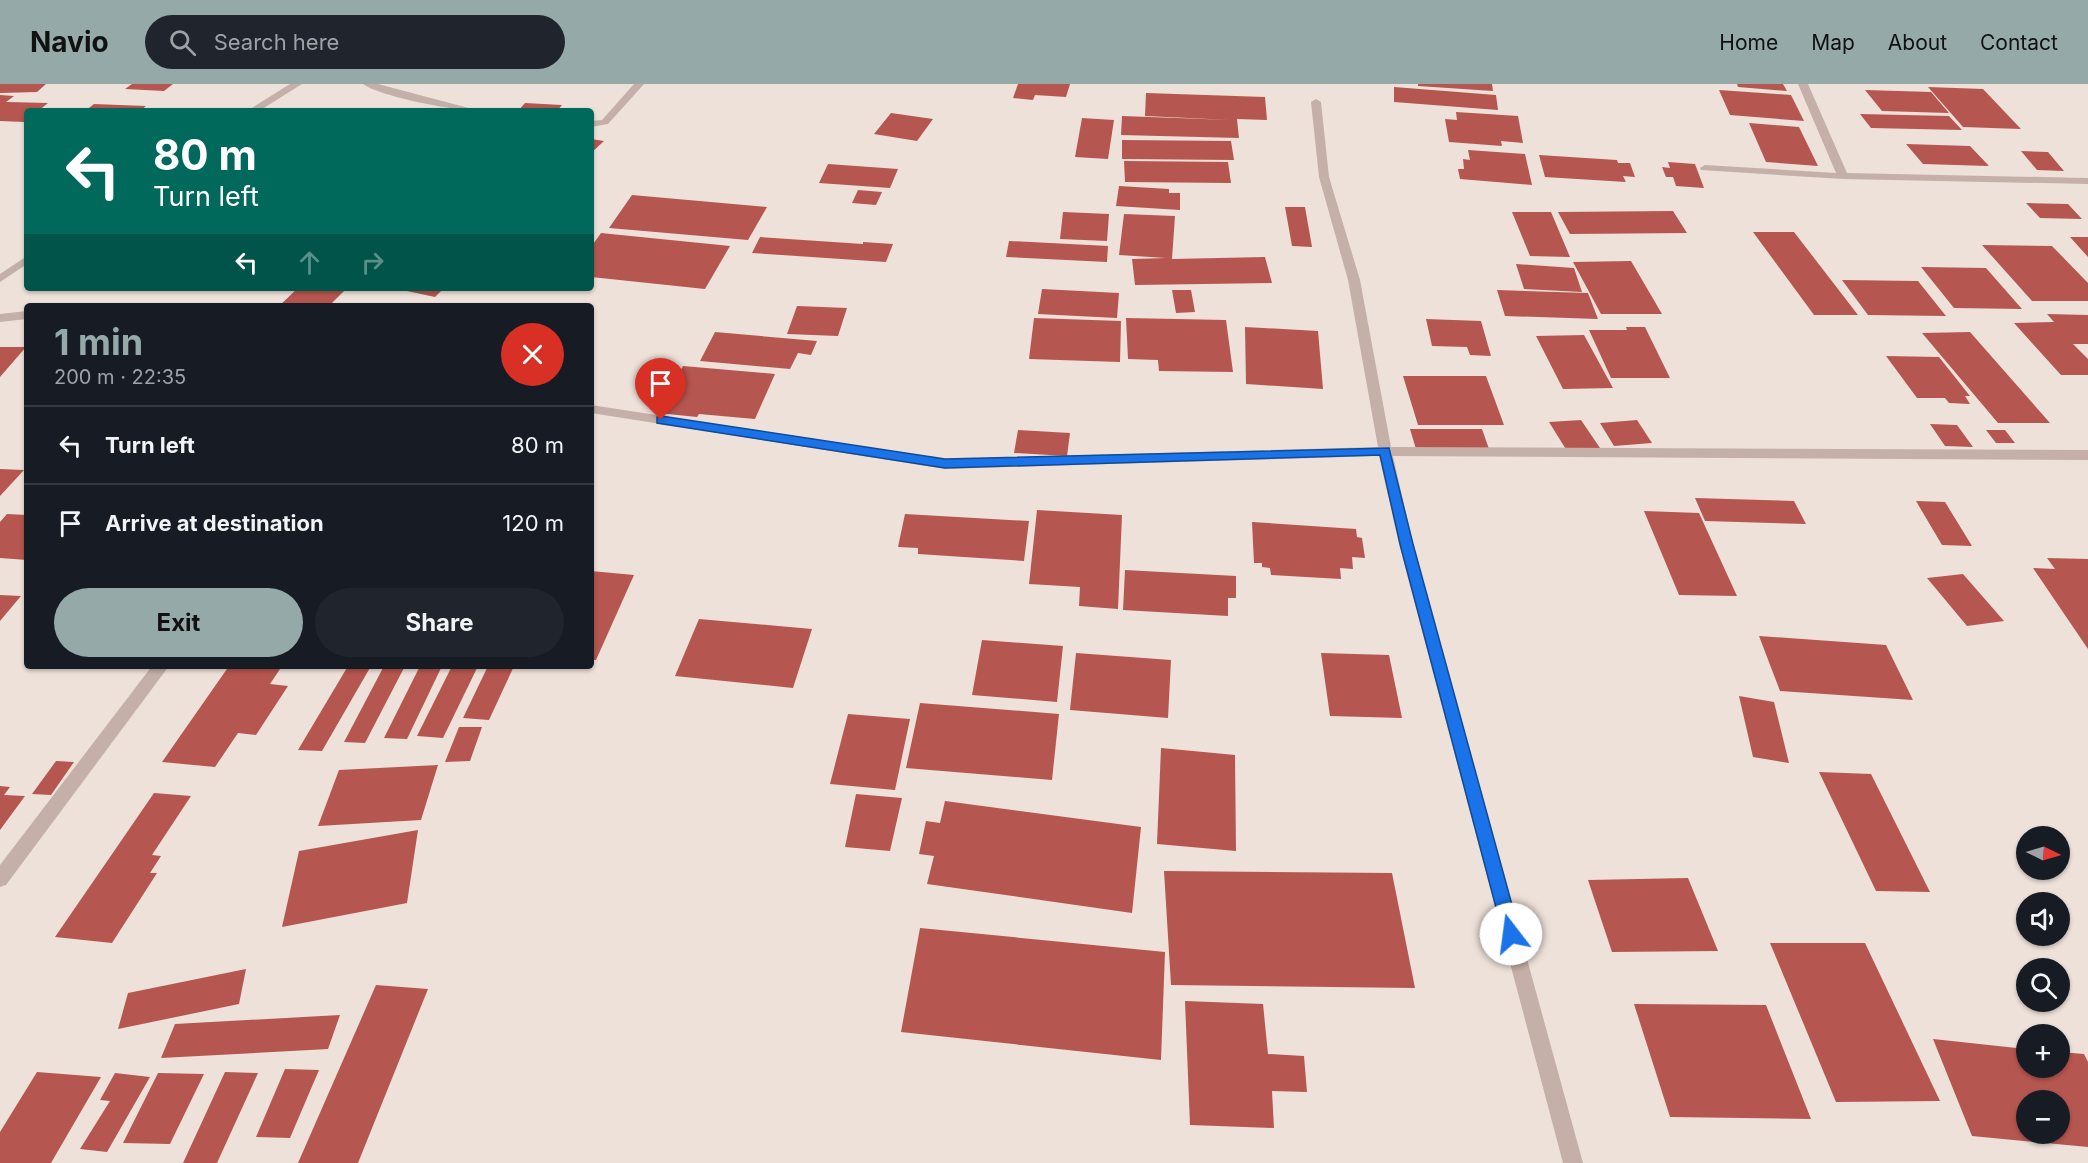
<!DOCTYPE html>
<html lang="en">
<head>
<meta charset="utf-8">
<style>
  :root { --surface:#171b24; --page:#20242c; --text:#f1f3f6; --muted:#9ea1a6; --line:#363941; --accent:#94a9a8 }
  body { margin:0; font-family:Inter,sans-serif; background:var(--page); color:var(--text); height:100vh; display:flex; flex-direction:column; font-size:22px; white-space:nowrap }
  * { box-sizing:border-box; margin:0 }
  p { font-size:20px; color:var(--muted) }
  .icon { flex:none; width:33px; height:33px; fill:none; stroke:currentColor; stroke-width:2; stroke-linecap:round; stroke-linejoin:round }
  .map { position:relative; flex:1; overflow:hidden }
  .drawer { position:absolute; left:24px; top:219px; width:570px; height:366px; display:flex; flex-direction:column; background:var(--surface); border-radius:6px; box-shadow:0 2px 4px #0004 }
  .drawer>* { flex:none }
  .hud { position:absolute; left:24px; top:24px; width:570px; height:183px; border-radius:6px; box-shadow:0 2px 4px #0004; background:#00695c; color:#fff; overflow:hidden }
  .needle { width:39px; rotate:95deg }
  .buttons { position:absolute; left:2016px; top:742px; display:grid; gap:12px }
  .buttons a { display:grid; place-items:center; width:54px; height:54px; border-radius:50%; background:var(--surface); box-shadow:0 2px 4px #0004; font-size:30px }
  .pin { position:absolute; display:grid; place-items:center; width:51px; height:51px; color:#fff; margin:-62px -26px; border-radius:50% 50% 50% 0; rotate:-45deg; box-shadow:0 0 6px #0007 }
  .pin .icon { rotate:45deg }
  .me { position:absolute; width:66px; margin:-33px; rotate:345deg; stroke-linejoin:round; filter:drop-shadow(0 0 4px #0008) }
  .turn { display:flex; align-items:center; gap:21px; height:126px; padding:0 30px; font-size:27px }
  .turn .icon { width:78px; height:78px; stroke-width:2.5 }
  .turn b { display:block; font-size:42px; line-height:51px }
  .lanes { display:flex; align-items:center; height:57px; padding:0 30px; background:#0003; justify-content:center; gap:30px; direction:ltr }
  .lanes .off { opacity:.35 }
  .round { display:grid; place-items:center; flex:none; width:63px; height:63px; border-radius:32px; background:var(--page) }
  .summary { display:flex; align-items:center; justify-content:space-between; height:102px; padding:0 30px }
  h1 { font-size:36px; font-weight:700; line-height:45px; color:var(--accent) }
  .button { display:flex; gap:12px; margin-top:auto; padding:12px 30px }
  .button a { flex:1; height:69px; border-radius:36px; background:var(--accent); color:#111; font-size:24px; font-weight:700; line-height:69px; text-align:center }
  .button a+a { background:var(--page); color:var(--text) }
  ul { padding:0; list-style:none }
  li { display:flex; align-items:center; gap:18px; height:78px; padding:0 30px; border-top:2px solid var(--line) }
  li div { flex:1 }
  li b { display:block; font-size:22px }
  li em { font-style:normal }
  header { display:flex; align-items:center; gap:36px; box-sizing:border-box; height:84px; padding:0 30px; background:var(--accent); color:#111 }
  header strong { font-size:28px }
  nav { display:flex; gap:33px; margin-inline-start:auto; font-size:21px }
  .search { width:420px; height:54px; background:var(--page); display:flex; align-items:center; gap:15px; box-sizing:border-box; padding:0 21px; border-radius:33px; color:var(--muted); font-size:22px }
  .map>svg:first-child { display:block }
</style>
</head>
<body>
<header>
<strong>Navio</strong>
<div class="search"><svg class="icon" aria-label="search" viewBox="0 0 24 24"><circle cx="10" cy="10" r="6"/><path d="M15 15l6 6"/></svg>Search here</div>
<nav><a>Home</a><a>Map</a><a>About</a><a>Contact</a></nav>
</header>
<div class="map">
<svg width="2088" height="1079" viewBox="0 0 2088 1079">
  <rect width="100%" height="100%" fill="#eee1da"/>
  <path fill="#b65650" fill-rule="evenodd" d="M0,0H46L37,8L0,9Z
    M132,0H173L164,7L125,5Z
    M1018,0H1070L1066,13L1035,11L1033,16L1013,14Z
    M1418,0H1492L1493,7L1418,2Z
    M1737,0H1783L1787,7L1738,3Z
    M1394,3L1496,11L1498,26L1394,18Z
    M1928,3L1983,5L2021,45L1963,43Z
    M1719,6L1791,11L1804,37L1730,31Z
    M1865,6L1931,8L1949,29L1882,27Z
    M1146,9L1265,13L1267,36L1237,35L1239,54L1121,51L1122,32L1231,36L1145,32Z
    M0,11L14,12L6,18L48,19L38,27H27V35L24,38L0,37Z
    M525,19L562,21L557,27H518Z
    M94,20L146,22L140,27H85Z
    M1456,28L1518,32L1523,59L1501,57L1502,62L1449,58L1445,35L1457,36Z
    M891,29L933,35L917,57L874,50Z
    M1860,30L1949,32L1962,46L1871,44Z
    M1082,34L1114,36L1108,75L1075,73Z
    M1749,39L1799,43L1818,82L1766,78Z
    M591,55L604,57L591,69Z
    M1122,56L1231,57L1234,76L1122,75Z
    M1906,60L1970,62L1989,82L1923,80Z
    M1468,66L1525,70L1532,101L1460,95L1458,85H1464L1463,75L1470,76Z
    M2021,67L2048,68L2064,87L2037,86Z
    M1539,71L1617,76L1618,79H1630L1635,93L1623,92L1626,98L1545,93Z
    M1124,77L1228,78L1231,99L1125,98Z
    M1668,78L1695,80L1704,104L1676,102L1673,93H1666L1662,83L1670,84Z
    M828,80L898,85L890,104L819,99Z
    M1119,102L1169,105V109H1180V126L1116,122Z
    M858,106L882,108L876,121L852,119Z
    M632,111L767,123L748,156L609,144Z
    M2026,119L2068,120L2082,135L2040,134Z
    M1285,123H1305L1312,163L1292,162Z
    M1673,127L1687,149L1570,150L1558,128Z
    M1063,128L1109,130L1107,157L1060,155Z
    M1512,128H1551L1570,173L1530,172Z
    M1124,130L1175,132L1172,175L1265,173L1272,199L1135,201L1132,175L1166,174L1119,171Z
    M1753,148H1794L1858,231H1814Z
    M601,149L730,162L705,205L591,193V163Z
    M760,153L863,160V158L893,160L886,178L752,169Z
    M2070,153H2088V173Z
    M1009,157L1108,162L1107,178L1006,173Z
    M1982,161L2052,162L2088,199V217H2032Z
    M1631,177L1662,230H1601L1573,178Z
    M1516,180L1574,184L1582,208L1524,205Z
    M1921,183L1986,184L2022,225L1954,224Z
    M1842,196L1918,197L1946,232L1868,231Z
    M298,204H347L329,222H279Z
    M393,204H444L435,213Z
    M1042,205L1119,209L1117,234L1038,230Z
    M1172,206H1191L1195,228L1176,229Z
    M1497,206L1588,209L1598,235L1505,232Z
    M797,222L847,224L838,252L787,250Z
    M2047,230L2088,231V260H2073L2088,275V291H2061L2014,239L2054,238Z
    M1034,234L1121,237L1120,278L1029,275Z
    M1126,234L1226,236L1233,288L1159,287L1158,276L1128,275Z
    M1426,235L1481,237L1491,272L1470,271L1467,263L1432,262Z
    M1245,243L1318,247L1323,305L1246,300Z
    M1626,243H1645L1670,294H1611L1589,246H1627Z
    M715,248L817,257L811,271L798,269L790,285L700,277Z
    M1970,248L2050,339H1998L1922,249Z
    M1584,251L1613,304L1563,305L1536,252Z
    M0,263H26L0,293Z
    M1886,272L1939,273L1970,312H1965L1970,320L1949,319L1945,314H1917Z
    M683,282L775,290L755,335L699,330L697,333L658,329Z
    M1403,292H1486L1504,341H1418Z
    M1581,336L1600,364L1567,367L1549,338Z
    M1637,336L1652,359L1614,362L1600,339Z
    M1930,340L1957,341L1973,363L1945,362Z
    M1410,345H1482L1489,365H1416Z
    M1018,346L1070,349L1067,372L1014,369Z
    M1986,346H2005L2015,359H1996Z
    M0,385L24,386L0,412Z
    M1695,414L1794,417L1806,440L1705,437Z
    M1916,417L1945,418L1972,462L1942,461Z
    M1037,426L1122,431L1118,525L1079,522L1080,503L1029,500Z
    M1644,427L1699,429L1737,512L1679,511Z
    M7,430L27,431V476L0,474V438Z
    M905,430L1029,437L1024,477L918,470V464L898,463Z
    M1252,438L1356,445L1357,453L1362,454L1365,474L1352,473L1353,485L1340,484L1341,495L1271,491L1270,484L1262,483V479H1254Z
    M2047,474L2088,475V565L2033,484L2055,485Z
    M1125,486L1236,492V514H1228V532L1123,526Z
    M591,487L634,491L596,576H591Z
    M1963,490L2004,537L1967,542L1927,494Z
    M0,511L21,512L0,537Z
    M699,535L812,545L793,604L675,592Z
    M1759,552L1886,561L1913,616L1780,607Z
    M982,556L1063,562L1057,618L972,611Z
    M1076,569L1171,576L1168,634L1070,626Z
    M1321,569L1389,571L1402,634L1330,632Z
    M229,582H282L270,600L288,602L256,651L238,649L215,683L162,678Z
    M348,582H371L322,667L298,666Z
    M384,582H405L365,659L344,658Z
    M420,582H442L407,655L384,654Z
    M452,582H478L443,654L417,652Z
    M488,582H514L489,636L463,634Z
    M1739,612L1774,618L1789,679L1753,673Z
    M920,619L1059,630L1052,696L906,684Z
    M848,630L910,635L895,706L830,700Z
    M459,643H482L470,677L445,678Z
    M1161,664L1235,671L1236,767L1157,760Z
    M56,677L74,678L51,711L32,710Z
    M438,681L421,736L318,742L339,686Z
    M1819,688L1871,690L1930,808L1876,807Z
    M0,702L10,703L4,711L25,712L0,746Z
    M154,709L191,712L152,771L161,772L150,789H157L112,859L55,853Z
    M856,710L902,714L890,767L845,763Z
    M945,717L1141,743L1132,829L927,800L934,772L919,770L926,737L940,739Z
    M418,746L407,819L282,843L299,767Z
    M1164,787L1392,789L1415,904L1171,901Z
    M1688,794L1718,867L1612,868L1588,796Z
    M920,844L1165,868L1161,976L901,948Z
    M1770,859H1865L1940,1017L1836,1018Z
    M246,885L239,920L118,945L128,909Z
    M376,901L428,905L358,1079H298Z
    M1185,917L1263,920L1268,970L1304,972L1307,1008L1272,1007L1274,1044L1190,1041Z
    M1634,920L1766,921L1811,1035L1670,1033Z
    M340,931L328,965L161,974L175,940Z
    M1933,955L2026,965V984H2060V968L2084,970L2088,978V1063L1972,1052ZM2026,1017H2060V1050H2026Z
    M285,985L319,986L290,1054L256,1053Z
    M37,988L101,993L51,1079H0V1048Z
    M225,988L258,989L217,1079H183Z
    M115,989L150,993L107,1068L80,1065L110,1017L100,1016Z
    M158,989L204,990L170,1060L123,1059Z"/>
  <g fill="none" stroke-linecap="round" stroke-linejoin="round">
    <path fill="#c4b0a8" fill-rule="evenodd" d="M290,0H302L259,27H247Z
      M363,0H378L480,27C456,27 381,13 363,0Z
      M634,0H644L608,40L591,43V37L602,36Z
      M1798,0H1808L1847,89L2088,94V100L1843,95L1701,86L1700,84L1705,81L1836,89Z
      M1316,15L1321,18L1329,93L1360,196L1391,363L2088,366V376L1393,372L1413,460L1583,1079H1563L1399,460L1379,372L945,385L591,329V321L945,375L1378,363L1348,196L1319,93L1311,18Z
      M27,172V180L0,198V190Z
      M27,227V235L0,238V230Z
      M152,582H169L6,801L0,803V781Z"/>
  </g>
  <path fill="#1a73e8" stroke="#114b97" stroke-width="1.5" d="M661,332L945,375L1389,364L1413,460L1520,850L1517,855L1511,858L1505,855L1503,850L1400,460L1380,371L945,384L657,339V333Z"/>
</svg>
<div class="buttons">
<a><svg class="needle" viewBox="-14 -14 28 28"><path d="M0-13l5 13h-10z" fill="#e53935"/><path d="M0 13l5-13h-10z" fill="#9ea1a6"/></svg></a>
<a><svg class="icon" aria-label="sound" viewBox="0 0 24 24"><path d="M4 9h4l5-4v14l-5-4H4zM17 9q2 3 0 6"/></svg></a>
<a><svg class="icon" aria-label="search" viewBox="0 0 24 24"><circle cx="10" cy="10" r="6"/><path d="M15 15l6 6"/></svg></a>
<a>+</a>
<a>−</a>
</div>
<div class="pin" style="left:661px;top:336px;background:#d93025"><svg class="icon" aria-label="arrive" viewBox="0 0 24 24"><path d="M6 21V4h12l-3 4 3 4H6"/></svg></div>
<svg class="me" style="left:1511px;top:850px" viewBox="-20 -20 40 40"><circle r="19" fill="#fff"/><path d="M0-13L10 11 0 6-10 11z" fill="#1a73e8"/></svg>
<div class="hud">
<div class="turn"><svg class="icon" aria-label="left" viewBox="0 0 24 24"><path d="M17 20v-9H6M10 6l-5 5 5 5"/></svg><div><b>80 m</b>Turn left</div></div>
<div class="lanes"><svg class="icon" aria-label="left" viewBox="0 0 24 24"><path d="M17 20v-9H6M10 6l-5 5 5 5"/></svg><svg class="icon off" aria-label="ahead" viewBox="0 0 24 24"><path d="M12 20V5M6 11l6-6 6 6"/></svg><svg class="icon off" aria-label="right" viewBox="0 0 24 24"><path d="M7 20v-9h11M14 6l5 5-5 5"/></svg></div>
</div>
<section class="drawer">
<div class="summary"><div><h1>1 min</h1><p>200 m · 22:35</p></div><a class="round" style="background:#d93025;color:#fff"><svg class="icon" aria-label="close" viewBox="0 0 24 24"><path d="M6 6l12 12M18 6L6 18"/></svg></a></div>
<ul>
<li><svg class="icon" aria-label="left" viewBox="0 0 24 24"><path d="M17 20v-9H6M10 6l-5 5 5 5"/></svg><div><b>Turn left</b></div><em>80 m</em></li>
<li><svg class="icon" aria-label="arrive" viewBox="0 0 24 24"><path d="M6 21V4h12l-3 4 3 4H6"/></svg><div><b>Arrive at destination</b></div><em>120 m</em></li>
</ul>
<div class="button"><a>Exit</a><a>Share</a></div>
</section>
</div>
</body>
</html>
